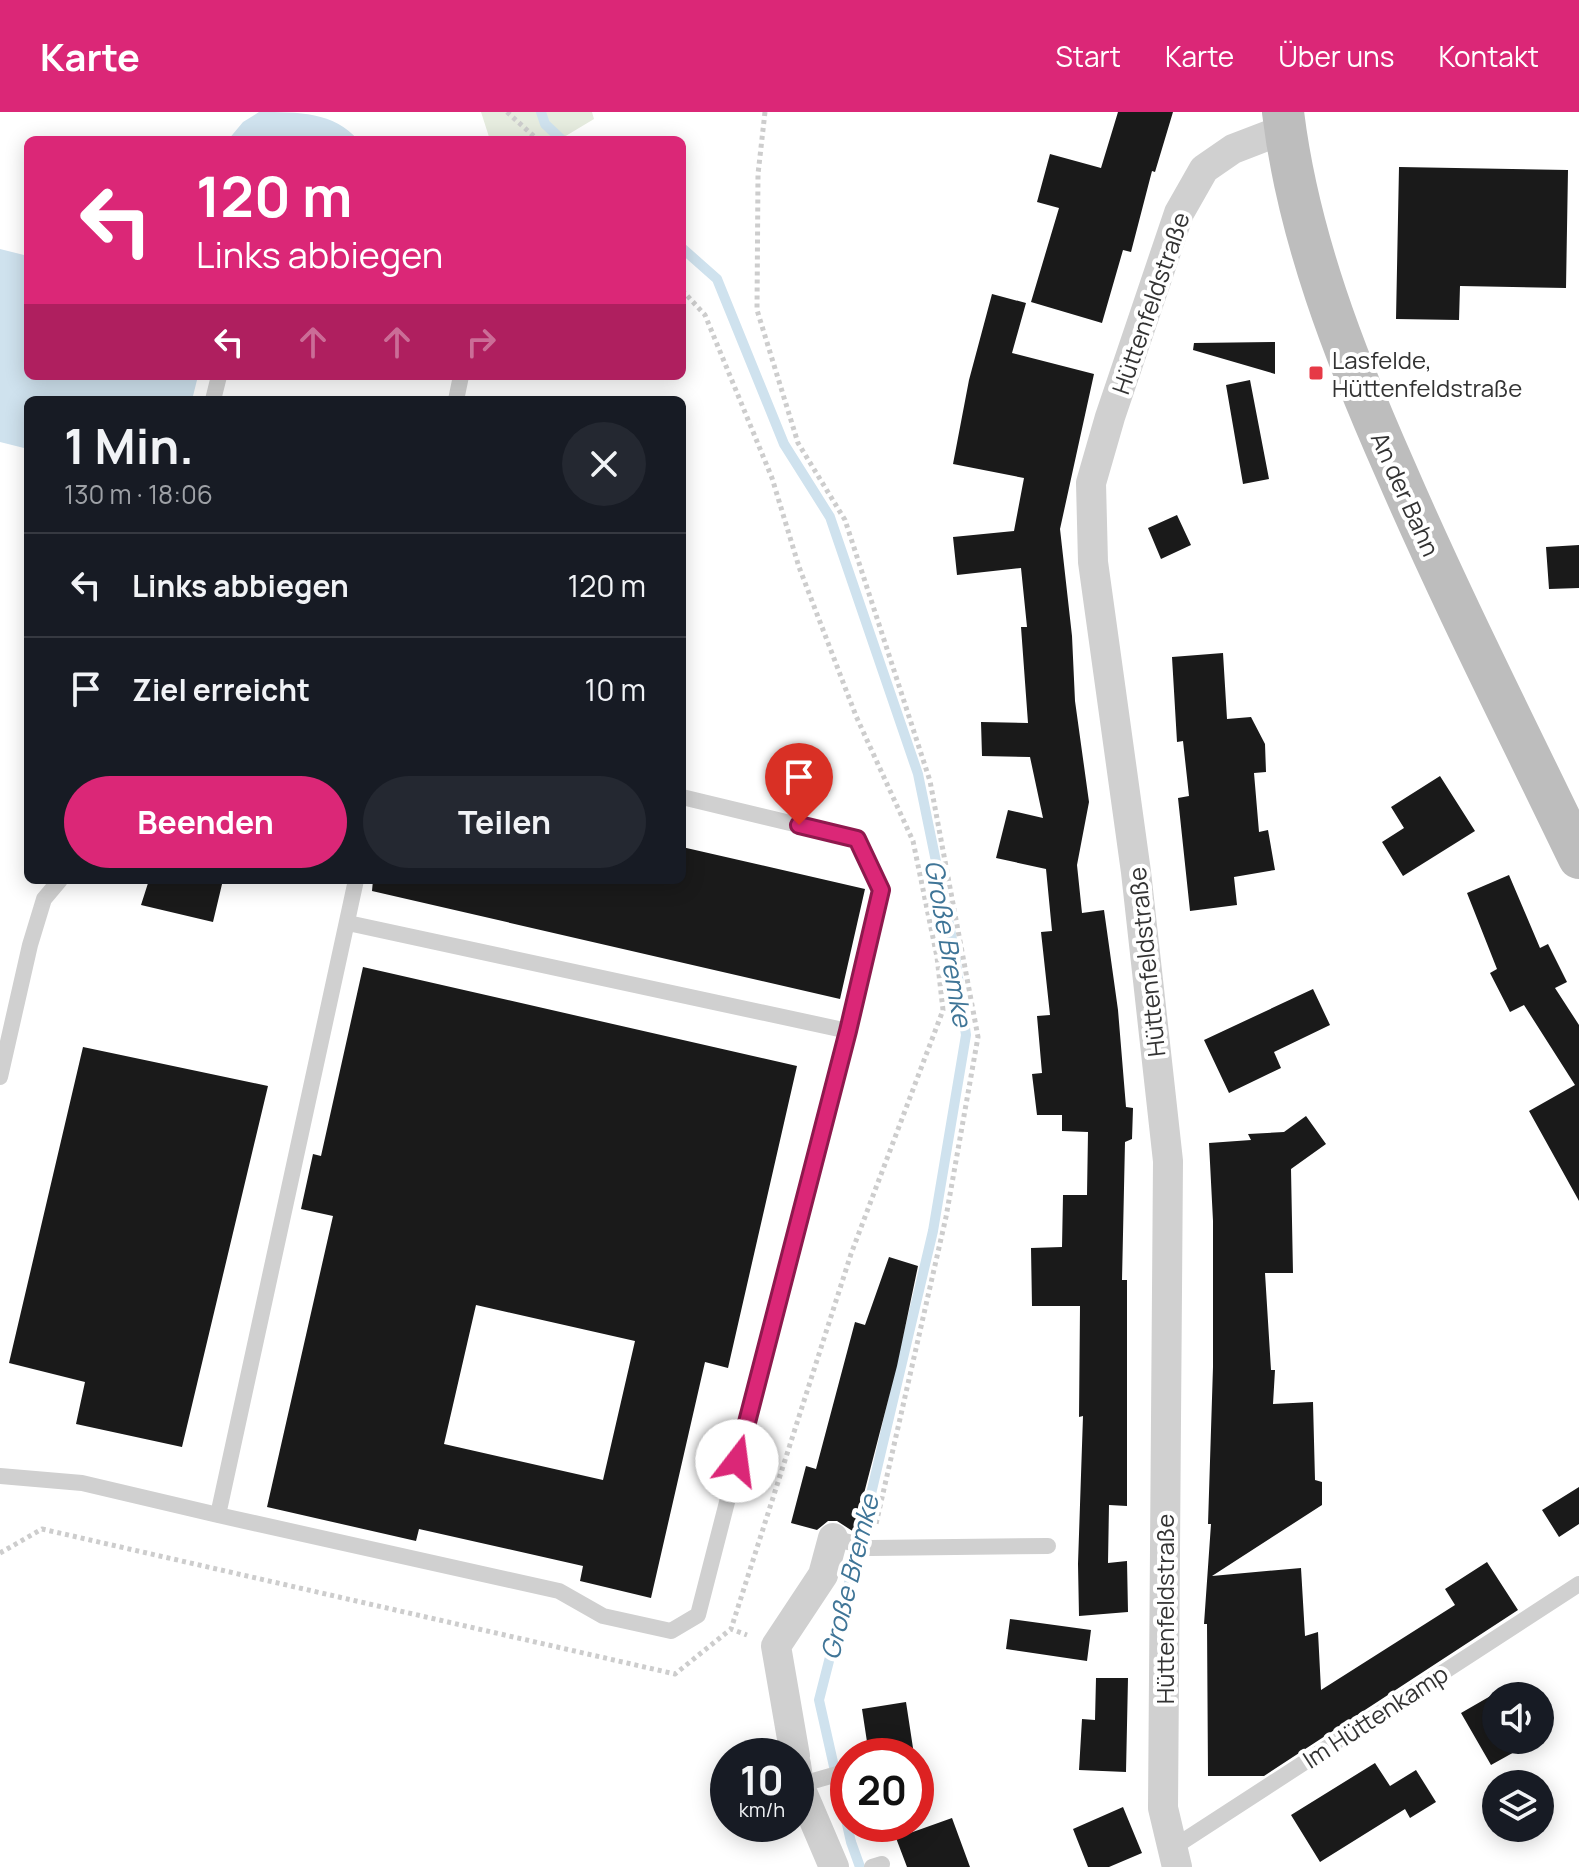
<!DOCTYPE html>
<html lang="de">
<head>
<meta charset="utf-8">
<style>
  :root { --surface:#171b24; --page:#242831; --text:#f1f3f6; --muted:#9ea1a6; --line:#363941; --accent:#db2777 }
  body { margin:0; font-family:Manrope,sans-serif; background:var(--page); color:var(--text); height:100vh; display:flex; flex-direction:column; font-size:30px; white-space:nowrap }
  * { box-sizing:border-box; margin:0 }
  p { font-size:26px; color:var(--muted) }
  .icon { flex:none; width:44px; height:44px; fill:none; stroke:currentColor; stroke-width:2; stroke-linecap:round; stroke-linejoin:round }
  .map { position:relative; flex:1; overflow:hidden }
  .sheet { position:absolute; left:24px; top:284px; width:662px; height:488px; display:flex; flex-direction:column; background:var(--surface); border-radius:12px; box-shadow:0 4px 20px #0003 }
  .sheet>* { flex:none }
  .top-card { position:absolute; left:24px; top:24px; width:662px; height:244px; border-radius:12px; box-shadow:0 4px 20px #0003; background:#db2777; color:#fff; overflow:hidden }
  .tools { position:absolute; left:1482px; top:1570px; display:grid; gap:16px }
  .tools a { display:grid; place-items:center; width:72px; height:72px; border-radius:50%; background:var(--surface); box-shadow:0 4px 20px #0003; font-size:40px }
  .speed { position:absolute; left:710px; top:1626px; display:flex; gap:16px; font-size:40px; font-weight:700; text-align:center }
  .speed>* { display:grid; place-content:center; width:104px; height:104px; border-radius:50%; background:var(--surface); box-shadow:0 4px 20px #0003; line-height:1 }
  .speed small { font-size:20px; font-weight:400 }
  .speed .limit { border:12px solid #d22; background:#fff; color:#111 }
  .pin { position:absolute; display:grid; place-items:center; width:68px; height:68px; color:#fff; margin:-82px -34px; border-radius:50% 50% 50% 0; rotate:-45deg; box-shadow:0 0 8px #0007 }
  .pin .icon { rotate:45deg }
  .me { position:absolute; width:88px; margin:-44px; rotate:15deg; stroke-linejoin:round; filter:drop-shadow(0 0 6px #0008) }
  .turn { display:flex; align-items:center; gap:28px; height:168px; padding:0 40px; font-size:36px }
  .turn .icon { width:104px; height:104px; stroke-width:2.5 }
  .turn b { display:block; font-size:56px; line-height:68px }
  .lanes { display:flex; align-items:center; height:76px; padding:0 40px; background:#0003; justify-content:center; gap:40px; direction:ltr }
  .lanes .off { opacity:.35 }
  .round { display:grid; place-items:center; flex:none; width:84px; height:84px; border-radius:42px; background:var(--page) }
  .summary { display:flex; align-items:center; justify-content:space-between; height:136px; padding:0 40px }
  h1 { font-size:48px; font-weight:700; line-height:60px }
  .action { display:flex; gap:16px; margin-top:auto; padding:16px 40px }
  .action a { flex:1; height:92px; border-radius:48px; background:var(--accent); color:#fff; font-size:32px; font-weight:700; line-height:92px; text-align:center }
  .action a+a { background:var(--page); color:var(--text) }
  ul { padding:0; list-style:none }
  li { display:flex; align-items:center; gap:24px; height:104px; padding:0 40px; border-top:2px solid var(--line) }
  li div { flex:1 }
  li b { display:block; font-size:30px }
  li em { font-style:normal }
  header { display:flex; align-items:center; gap:48px; box-sizing:border-box; height:112px; padding:0 40px; background:var(--accent); color:#fff }
  header strong { font-size:38px }
  nav { display:flex; gap:44px; margin-inline-start:auto; font-size:28px }
  .map>svg:first-child { display:block }
</style>
</head>
<body>
<header>
<strong>Karte</strong>
<nav><a>Start</a><a>Karte</a><a>Über uns</a><a>Kontakt</a></nav>
</header>
<div class="map">
<svg width="1579" height="1755" viewBox="0 0 1579 1755">
  <rect width="100%" height="100%" fill="#fff"/>
  <path fill="#e6ecdf" d="M481,0H592L594,7L559,28H490Z"/>
  <path fill="#cfe2ee" d="M259,0C299,0 334,0 358,28H228L243,10Z
    M0,137L28,144V264H198L192,288H28V337L0,330Z"/>
  <g fill="none" stroke-linecap="round" stroke-linejoin="round">
    <path stroke="#cfe2ee" stroke-width="10" d="M541,0L545,12L562,28
      M682,136L717,167L784,332L830,405L918,662L954,837L966,923L933,1119L862,1420L819,1588L851,1730L860,1755"/>
  </g>
  <path fill="#1a1a1a" fill-rule="evenodd" d="M1118,0H1173L1155,60L1152,59L1131,140L1123,138L1102,211L1031,190L1059,96L1037,90L1050,42L1101,56Z
    M1399,55L1568,58L1566,176L1460,174L1459,208L1396,207Z
    M992,182L1026,191L1012,241L1094,262L1060,417L1072,524L1075,589L1089,690L1077,753L1082,801L1104,798L1118,898L1126,995L1133,996L1132,1027L1125,1030L1122,1168H1127V1394L1109,1393L1108,1451L1127,1449L1128,1500L1079,1504L1078,1452L1083,1304L1079,1305L1080,1194H1032L1031,1136L1062,1135L1063,1083H1087L1088,1020L1062,1019V1003H1037L1032,962L1042,961L1037,904L1050,903L1041,820L1052,819L1046,757L996,746L1008,698L1043,706L1030,645L982,644L981,610L1028,611L1021,515H1027L1021,456L957,463L953,425L1014,419L1024,366L953,352L969,268Z
    M1275,230V262L1193,238L1194,231Z
    M1250,268L1269,367L1243,372L1226,273Z
    M1177,403L1191,433L1161,447L1148,416Z
    M1579,433V476L1549,477L1546,435Z
    M1223,541L1227,607L1251,605L1265,632L1266,660L1254,661L1259,720L1268,718L1275,758L1234,765L1237,793L1190,799L1178,686L1189,684L1183,629L1177,630L1172,545Z
    M1440,664L1475,719L1403,764L1382,730L1404,716L1391,695Z
    M682,735L865,777L840,887L372,779L373,768H682Z
    M1509,763L1540,836L1548,832L1567,870L1555,876L1579,913V1089L1529,999L1575,973L1524,893L1510,900L1490,861L1497,857L1467,781Z
    M149,768H223L213,810L141,793Z
    M363,855L797,954L728,1256L705,1250L651,1486L580,1469L583,1454L419,1417L416,1429L267,1395L333,1104L301,1097L313,1042L321,1044ZM476,1193L635,1229L603,1368L444,1332Z
    M1313,877L1330,913L1274,940L1281,956L1229,981L1204,928Z
    M83,935L268,974L182,1335L76,1312L85,1270L9,1251Z
    M1306,1004L1326,1032L1291,1057L1293,1161H1265L1271,1258H1275L1273,1292L1313,1290L1315,1368L1322,1370V1393L1212,1464L1301,1456L1305,1524L1318,1520L1321,1578L1455,1493L1445,1477L1487,1450L1518,1498L1264,1664H1208L1207,1512H1204L1211,1412H1208L1213,1255V1109L1209,1031L1251,1028L1248,1022L1284,1020Z
    M889,1145L918,1154L897,1254L854,1420L837,1409H828L817,1418L791,1411L806,1354L816,1357L855,1210L865,1213Z
    M1579,1375V1412L1559,1425L1542,1398Z
    M1010,1507L1091,1518L1087,1549L1006,1537Z
    M1096,1566H1128L1126,1660L1079,1658L1082,1607L1095,1608Z
    M1513,1571L1521,1584H1496V1628H1536L1491,1653L1461,1601Z
    M906,1590L913,1636L869,1643L862,1597Z
    M1375,1651L1390,1674L1416,1658L1436,1690L1410,1706L1405,1697L1320,1750L1291,1703Z
    M1123,1695L1142,1741L1109,1755H1088L1073,1717Z
    M952,1706L970,1755H907L896,1726Z"/>
  <g fill="none" stroke-linecap="round" stroke-linejoin="round">
    <path stroke="#cdcdcd" stroke-width="5" stroke-dasharray="4 4" stroke-linecap="butt" d="M507,0L538,28
      M765,0L758,62L757,198L798,331L845,408L930,669L978,925L946,1105L876,1412
      M682,178L705,203L772,366L799,455L856,604L913,729L937,845L943,898L851,1142L731,1517
      M0,1441L42,1417L675,1562L731,1517L747,1523"/>
    <path stroke="#d0d0d0" stroke-width="16" d="M213,288L219,264
      M456,288L461,264
      M348,811L848,919L881,778L857,727L682,685
      M0,965L30,833L44,787L60,768
      M0,1364L82,1371L218,1403L356,768
      M218,1403L559,1479L603,1504L671,1519L698,1503L848,919
      M833,1426L871,1436L1048,1434
      M799,1673L848,1659
      M1171,1737L1579,1472
      M872,1755L882,1752"/>
    <path stroke="#d0d0d0" stroke-width="30" d="M795,1644L776,1534L823,1463L833,1426
      M796,1652L799,1673L834,1755
      M1177,1755L1163,1696L1168,1049L1136,760L1093,450L1091,371L1110,305L1179,101L1204,57L1233,37L1285,17"/>
    <path stroke="#bdbdbd" stroke-width="42" d="M1283,0C1298,124 1345,244 1395,357C1452,489 1517,617 1579,746"/>
  </g>
  <g fill="none" stroke-linecap="round" stroke-linejoin="round">
    <defs>
      <path id="route" d="M737,1349L848,919L881,778L857,727L799,713"/>
    </defs>
    <use href="#route" stroke="#8e194d" stroke-width="20"/>
    <use href="#route" stroke="#db2777" stroke-width="14"/>
  </g>
  <rect fill="#e63946" stroke="#fff" stroke-width="3" x="1308" y="253" width="16" height="16" rx="4"/>
  <g text-anchor="middle" dominant-baseline="central" stroke-width="8" stroke-linejoin="round" paint-order="stroke">
    <g font-size="24" fill="#333" stroke="#fff">
      <text transform="translate(1150 191) rotate(-71)">Hüttenfeldstraße</text>
      <text transform="translate(1406 382) rotate(66)">An der Bahn</text>
      <text transform="translate(1146 850) rotate(-96)">Hüttenfeldstraße</text>
      <text transform="translate(1164 1497) rotate(-90)">Hüttenfeldstraße</text>
      <text transform="translate(1375 1604) rotate(-33)">Im Hüttenkamp</text>
    </g>
    <g font-size="24" fill="#333" stroke="#fff" text-anchor="start">
      <text x="1332" y="247">Lasfelde,<tspan x="1332" dy="28">Hüttenfeldstraße</tspan></text>
    </g>
    <g font-size="26" font-style="italic" fill="#3f7597" stroke="#fff">
      <text transform="translate(949 831) rotate(80)">Große Bremke</text>
      <text transform="translate(849 1465) rotate(-76)">Große Bremke</text>
    </g>
  </g>
</svg>
<div class="tools">
<a><svg class="icon" aria-label="sound" viewBox="0 0 24 24"><path d="M4 9h4l5-4v14l-5-4H4zM17 9q2 3 0 6"/></svg></a>
<a><svg class="icon" aria-label="layers" viewBox="0 0 24 24"><path d="M12 4l9 5-9 5-9-5zM3 14l9 5 9-5"/></svg></a>
</div>
<div class="speed"><div>10<small>km/h</small></div><div class="limit">20</div></div>
<div class="pin" style="left:799px;top:713px;background:#d93025"><svg class="icon" aria-label="arrive" viewBox="0 0 24 24"><path d="M6 21V4h12l-3 4 3 4H6"/></svg></div>
<svg class="me" style="left:737px;top:1349px" viewBox="-20 -20 40 40"><circle r="19" fill="#fff"/><path d="M0-13L10 11 0 6-10 11z" fill="#db2777"/></svg>
<div class="top-card">
<div class="turn"><svg class="icon" aria-label="left" viewBox="0 0 24 24"><path d="M17 20v-9H6M10 6l-5 5 5 5"/></svg><div><b>120 m</b>Links abbiegen</div></div>
<div class="lanes"><svg class="icon" aria-label="left" viewBox="0 0 24 24"><path d="M17 20v-9H6M10 6l-5 5 5 5"/></svg><svg class="icon off" aria-label="ahead" viewBox="0 0 24 24"><path d="M12 20V5M6 11l6-6 6 6"/></svg><svg class="icon off" aria-label="ahead" viewBox="0 0 24 24"><path d="M12 20V5M6 11l6-6 6 6"/></svg><svg class="icon off" aria-label="right" viewBox="0 0 24 24"><path d="M7 20v-9h11M14 6l5 5-5 5"/></svg></div>
</div>
<section class="sheet">
<div class="summary"><div><h1>1 Min.</h1><p>130 m · 18:06</p></div><a class="round"><svg class="icon" aria-label="close" viewBox="0 0 24 24"><path d="M6 6l12 12M18 6L6 18"/></svg></a></div>
<ul>
<li><svg class="icon" aria-label="left" viewBox="0 0 24 24"><path d="M17 20v-9H6M10 6l-5 5 5 5"/></svg><div><b>Links abbiegen</b></div><em>120 m</em></li>
<li><svg class="icon" aria-label="arrive" viewBox="0 0 24 24"><path d="M6 21V4h12l-3 4 3 4H6"/></svg><div><b>Ziel erreicht</b></div><em>10 m</em></li>
</ul>
<div class="action"><a>Beenden</a><a>Teilen</a></div>
</section>
</div>
</body>
</html>
